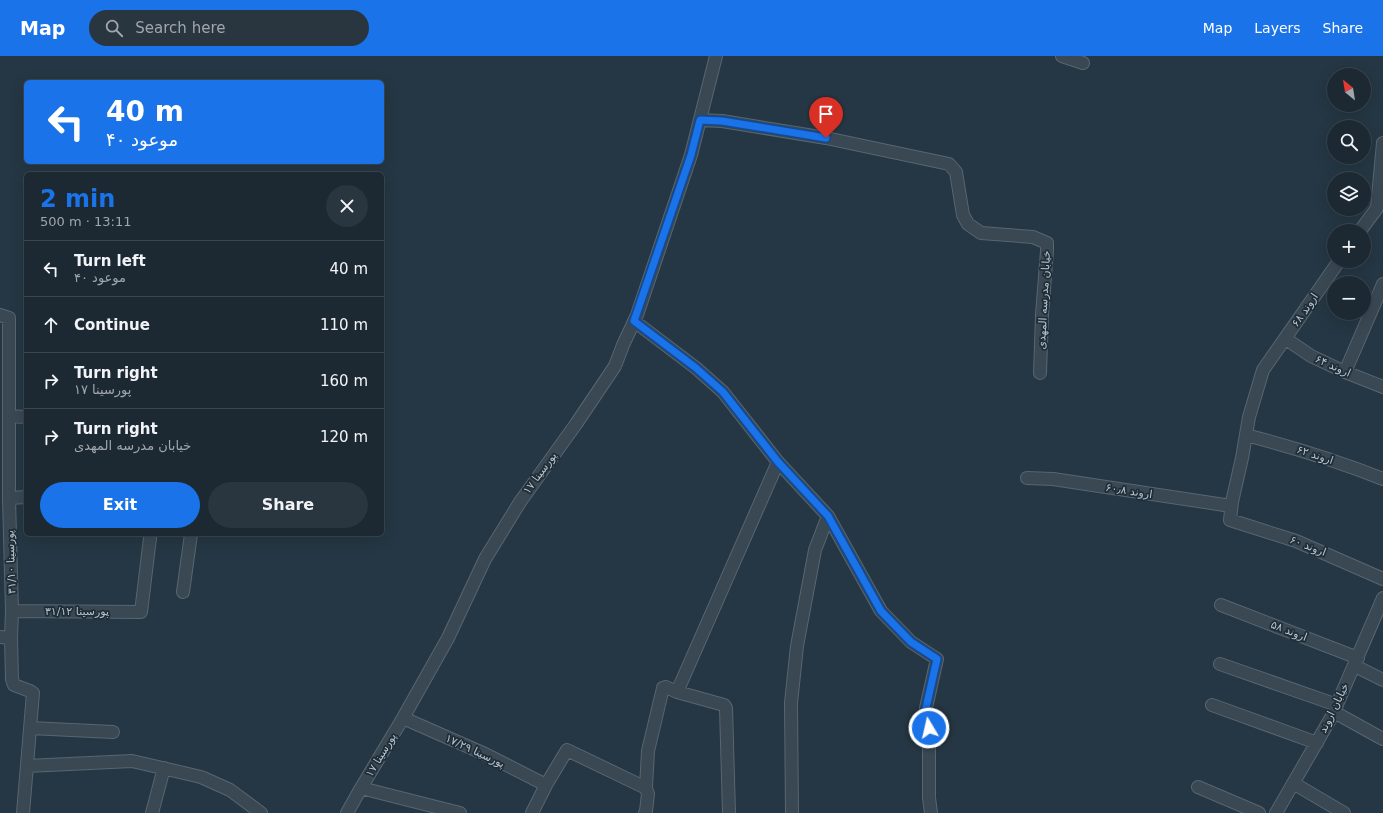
<!DOCTYPE html>
<html lang="en">
<head>
<meta charset="utf-8">
<style>
  :root { --surface:#1c2933; --page:#29353f; --text:#f1f3f6; --muted:#a0a6ac; --line:#3a454e; --accent:#1a73e8 }
  body { margin:0; font-family:"DejaVu Sans","Noto Naskh Arabic",sans-serif; background:var(--page); color:var(--text); height:100vh; display:flex; flex-direction:column; font-size:15px; white-space:nowrap }
  * { box-sizing:border-box; margin:0 }
  p { font-size:13px; color:var(--muted) }
  .icon { flex:none; width:22px; height:22px; fill:none; stroke:currentColor; stroke-width:2; stroke-linecap:round; stroke-linejoin:round }
  .map { position:relative; flex:1; overflow:hidden }
  .details { position:absolute; left:24px; top:116px; width:360px; height:364px; display:flex; flex-direction:column; background:var(--surface); border-radius:6px; box-shadow:0 4px 16px #0002,0 0 0 1px var(--line) }
  .details>* { flex:none }
  .guide { position:absolute; left:24px; top:24px; width:360px; height:84px; border-radius:6px; box-shadow:0 4px 16px #0002,0 0 0 1px var(--line); background:#1a73e8; color:#fff; overflow:hidden }
  .needle { width:26px; rotate:330deg }
  .buttons { position:absolute; left:1327px; top:12px; display:grid; gap:8px }
  .buttons a { display:grid; place-items:center; width:44px; height:44px; border-radius:50%; background:var(--surface); box-shadow:0 4px 16px #0002,0 0 0 1px var(--line); font-size:20px }
  .pin { position:absolute; display:grid; place-items:center; width:34px; height:34px; color:#fff; margin:-41px -17px; border-radius:50% 50% 50% 0; rotate:-45deg; box-shadow:0 0 4px #0007 }
  .pin .icon { rotate:45deg }
  .me { position:absolute; width:44px; margin:-22px; rotate:351deg; stroke-linejoin:round; filter:drop-shadow(0 0 3px #0008) }
  .turn { display:flex; align-items:center; gap:14px; height:84px; padding:0 16px; font-size:18px }
  .turn .icon { width:52px; height:52px; stroke-width:2.5 }
  .turn b { display:block; font-size:28px; line-height:34px }
  .round { display:grid; place-items:center; flex:none; width:42px; height:42px; border-radius:21px; background:var(--page) }
  .summary { display:flex; align-items:center; justify-content:space-between; height:68px; padding:0 16px }
  h1 { font-size:24px; font-weight:700; line-height:30px; color:var(--accent) }
  .primary-button { display:flex; gap:8px; margin-top:auto; padding:8px 16px }
  .primary-button a { flex:1; height:46px; border-radius:24px; background:var(--accent); color:#fff; font-size:16px; font-weight:700; line-height:46px; text-align:center }
  .primary-button a+a { background:var(--page); color:var(--text) }
  ul { padding:0; list-style:none }
  li { display:flex; align-items:center; gap:12px; height:56px; padding:0 16px; border-top:1px solid var(--line) }
  li div { flex:1 }
  li b { display:block; font-size:15px }
  li em { font-style:normal }
  header { display:flex; align-items:center; gap:24px; box-sizing:border-box; height:56px; padding:0 20px; background:var(--accent); color:#fff }
  header strong { font-size:19px }
  nav { display:flex; gap:22px; margin-inline-start:auto; font-size:14px }
  .search { width:280px; height:36px; background:var(--page); display:flex; align-items:center; gap:10px; box-sizing:border-box; padding:0 14px; border-radius:22px; color:var(--muted); font-size:15px }
  .map>svg:first-child { display:block }
</style>
</head>
<body>
<header>
<strong>Map</strong>
<div class="search"><svg class="icon" aria-label="search" viewBox="0 0 24 24"><circle cx="10" cy="10" r="6"/><path d="M15 15l6 6"/></svg>Search here</div>
<nav><a>Map</a><a>Layers</a><a>Share</a></nav>
</header>
<div class="map">
<svg width="1383" height="757" viewBox="0 0 1383 757">
  <rect width="100%" height="100%" fill="#253744"/>
  <g fill="none" stroke-linecap="round" stroke-linejoin="round">
    <defs>
      <path id="minor" d="M1062,0L1083,7
        M700,64L722,65L826,82L949,108L956,116L963,159L968,168L981,177L1033,181L1047,187V195L1042,259L1040,317
        M1360,175L1377,152L1383,87
        M1339,205L1263,314L1249,361L1242,402L1232,446L1230,464L1296,485L1383,523
        M0,259L9,262V442L12,555L11,582
        M634,265L696,312L723,336L778,406L828,460L881,555L911,586L937,603L926,652L929,673V742L931,757
        M1286,283L1311,300L1345,316L1383,331
        M1345,316L1383,228
        M9,360L26,361
        M1246,379C1292,391 1338,405 1383,423
        M1027,422L1053,423L1231,450
        M9,442L26,441
        M183,536L191,478
        M1221,549L1358,602
        M12,555L141,556L150,482
        M0,581L11,582L12,623L14,629L30,635L33,637L23,757
        M1220,608L1337,649
        M1355,610L1383,624
        M677,636L778,406
        M1212,649L1317,687
        M1334,656L1383,683
        M403,662L485,698L546,729
        M30,672L113,676
        M27,710L132,705L201,721L230,734L261,757
        M1293,727L1344,757
        M1198,731L1259,757
        M361,732L460,757
        M152,757L164,712
        M347,757L361,732L403,662L448,582L485,503L520,446L576,368L615,310L623,289L637,259L691,99L716,0
        M532,757L546,729L567,694L646,732L648,695L663,632L666,631L677,636L724,649L726,652L729,757
        M645,757L646,755L648,738L646,732
        M792,757L791,647L797,590L815,494L828,460
        M1276,757L1332,660L1383,542"/>
    </defs>
    <use href="#minor" stroke="#586670" stroke-width="14"/>
    <use href="#minor" stroke="#394853" stroke-width="12"/>
  </g>
  <g fill="none" stroke-linecap="round" stroke-linejoin="round">
    <defs>
      <path id="route" d="M826,82L722,65L700,64L691,99L634,265L696,312L723,336L778,406L828,460L881,555L911,586L937,603L926,652L929,672"/>
    </defs>
    <use href="#route" stroke="#114b97" stroke-width="10"/>
    <use href="#route" stroke="#1a73e8" stroke-width="7"/>
  </g>
  <g text-anchor="middle" dominant-baseline="central" stroke-width="3.5" stroke-linejoin="round" paint-order="stroke">
    <g font-size="11" fill="#b7c3cd" stroke="#1e2d38">
      <text transform="translate(1044 244) rotate(-87)">خیابان مدرسه المهدی</text>
      <text transform="translate(1305 254) rotate(-56)">اروند ۶۸</text>
      <text transform="translate(1333 310) rotate(24)">اروند ۶۴</text>
      <text transform="translate(1315 399) rotate(18)">اروند ۶۲</text>
      <text transform="translate(540 417) rotate(-54)">پورسینا ۱۷</text>
      <text transform="translate(1129 435) rotate(9)">اروند ۶۰٫۸</text>
      <text transform="translate(1308 490) rotate(21)">اروند ۶۰</text>
      <text transform="translate(11 506) rotate(-92)">پورسینا ۳۱/۱۰</text>
      <text x="77" y="555">پورسینا ۳۱/۱۲</text>
      <text transform="translate(1289 575) rotate(21)">اروند ۵۸</text>
      <text transform="translate(1334 652) rotate(-64)">خیابان اروند</text>
      <text transform="translate(475 695) rotate(25)">پورسینا ۱۷/۲۹</text>
      <text transform="translate(381 699) rotate(-59)">پورسینا ۱۷</text>
    </g>
  </g>
</svg>
<div class="buttons">
<a><svg class="needle" viewBox="-14 -14 28 28"><path d="M0-13l5 13h-10z" fill="#e53935"/><path d="M0 13l5-13h-10z" fill="#a0a6ac"/></svg></a>
<a><svg class="icon" aria-label="search" viewBox="0 0 24 24"><circle cx="10" cy="10" r="6"/><path d="M15 15l6 6"/></svg></a>
<a><svg class="icon" aria-label="layers" viewBox="0 0 24 24"><path d="M12 4l9 5-9 5-9-5zM3 14l9 5 9-5"/></svg></a>
<a>+</a>
<a>−</a>
</div>
<div class="pin" style="left:826px;top:82px;background:#d93025"><svg class="icon" aria-label="arrive" viewBox="0 0 24 24"><path d="M6 21V4h12l-3 4 3 4H6"/></svg></div>
<svg class="me" style="left:929px;top:672px" viewBox="-20 -20 40 40"><circle r="17" fill="#1a73e8" stroke="#fff" stroke-width="3"/><path d="M0-11L8 9 0 5-8 9z" fill="#fff"/></svg>
<div class="guide">
<div class="turn"><svg class="icon" aria-label="left" viewBox="0 0 24 24"><path d="M17 20v-9H6M10 6l-5 5 5 5"/></svg><div><b>40 m</b>موعود ۴۰</div></div>
</div>
<section class="details">
<div class="summary"><div><h1>2 min</h1><p>500 m · 13:11</p></div><a class="round"><svg class="icon" aria-label="close" viewBox="0 0 24 24"><path d="M6 6l12 12M18 6L6 18"/></svg></a></div>
<ul>
<li><svg class="icon" aria-label="left" viewBox="0 0 24 24"><path d="M17 20v-9H6M10 6l-5 5 5 5"/></svg><div><b>Turn left</b><p>موعود ۴۰</p></div><em>40 m</em></li>
<li><svg class="icon" aria-label="ahead" viewBox="0 0 24 24"><path d="M12 20V5M6 11l6-6 6 6"/></svg><div><b>Continue</b></div><em>110 m</em></li>
<li><svg class="icon" aria-label="right" viewBox="0 0 24 24"><path d="M7 20v-9h11M14 6l5 5-5 5"/></svg><div><b>Turn right</b><p>پورسینا ۱۷</p></div><em>160 m</em></li>
<li><svg class="icon" aria-label="right" viewBox="0 0 24 24"><path d="M7 20v-9h11M14 6l5 5-5 5"/></svg><div><b>Turn right</b><p>خیابان مدرسه المهدی</p></div><em>120 m</em></li>
</ul>
<div class="primary-button"><a>Exit</a><a>Share</a></div>
</section>
</div>
</body>
</html>
